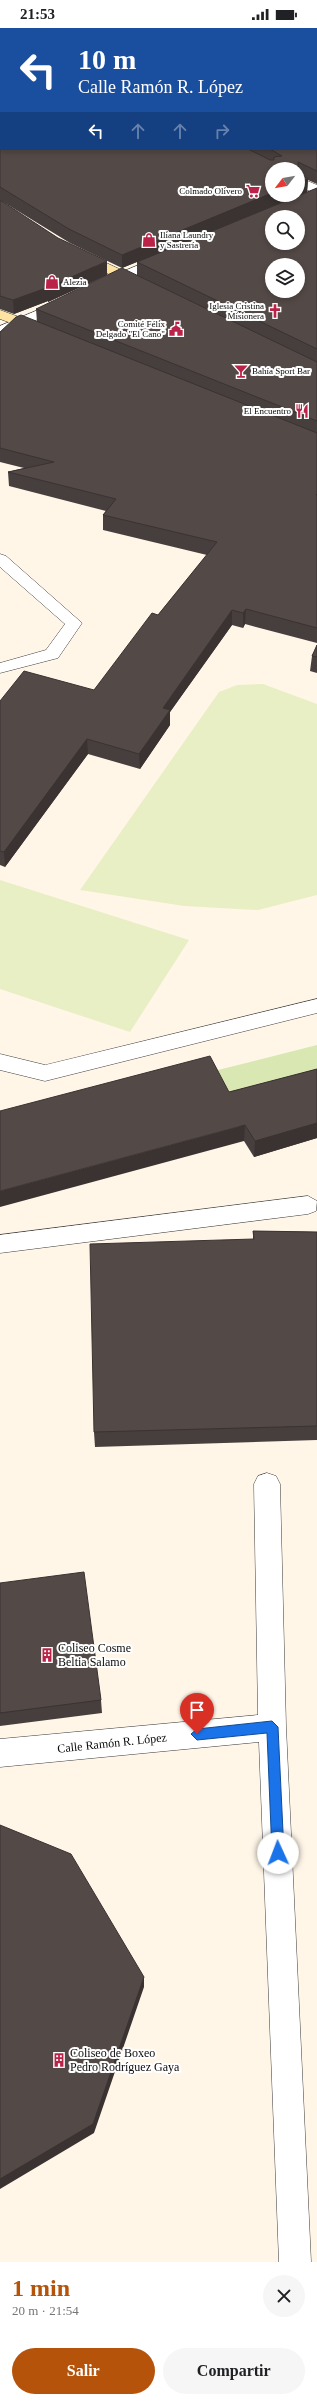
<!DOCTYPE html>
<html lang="es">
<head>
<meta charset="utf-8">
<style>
  :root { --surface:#fff; --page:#f6f6f6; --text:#202124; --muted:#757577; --accent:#b45309 }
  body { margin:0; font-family:Georgia,serif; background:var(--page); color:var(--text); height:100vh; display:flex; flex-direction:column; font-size:15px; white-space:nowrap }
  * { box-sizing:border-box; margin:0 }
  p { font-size:13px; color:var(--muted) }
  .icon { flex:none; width:22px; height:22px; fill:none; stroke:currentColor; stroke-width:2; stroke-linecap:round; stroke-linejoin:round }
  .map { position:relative; height:2234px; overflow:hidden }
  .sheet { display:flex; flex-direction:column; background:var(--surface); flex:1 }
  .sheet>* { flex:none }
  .hud { position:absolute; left:0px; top:0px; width:317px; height:122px; box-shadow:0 2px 6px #0003; background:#1a4fa0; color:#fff; overflow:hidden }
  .needle { width:26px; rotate:239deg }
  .tools { position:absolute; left:265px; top:134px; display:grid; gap:8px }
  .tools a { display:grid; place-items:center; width:40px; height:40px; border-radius:50%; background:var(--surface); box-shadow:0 2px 6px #0003; font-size:20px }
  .pin { position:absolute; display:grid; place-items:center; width:34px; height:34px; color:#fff; margin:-41px -17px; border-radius:50% 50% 50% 0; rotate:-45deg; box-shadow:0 0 4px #0007 }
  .pin .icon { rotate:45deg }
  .me { position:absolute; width:44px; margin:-22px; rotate:358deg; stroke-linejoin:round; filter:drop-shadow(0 0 3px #0008) }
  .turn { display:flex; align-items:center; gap:14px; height:84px; padding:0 12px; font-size:18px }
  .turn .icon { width:52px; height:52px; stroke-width:2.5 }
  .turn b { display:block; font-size:28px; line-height:34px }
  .lanes { display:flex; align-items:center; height:38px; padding:0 12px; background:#0003; justify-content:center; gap:20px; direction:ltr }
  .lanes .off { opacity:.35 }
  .round { display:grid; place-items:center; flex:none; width:42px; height:42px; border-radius:21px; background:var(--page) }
  .overview { display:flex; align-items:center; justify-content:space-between; height:68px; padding:0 12px }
  h1 { font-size:24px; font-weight:700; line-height:30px; color:var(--accent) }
  .cta { display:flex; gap:8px; margin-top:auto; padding:8px 12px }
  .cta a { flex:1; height:46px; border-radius:24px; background:var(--accent); color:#fff; font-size:16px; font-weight:700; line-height:46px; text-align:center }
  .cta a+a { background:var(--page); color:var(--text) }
  .status { display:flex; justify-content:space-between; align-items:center; height:28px; padding:0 20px; background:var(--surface); direction:ltr }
  .status svg { height:11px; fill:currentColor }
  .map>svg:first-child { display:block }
</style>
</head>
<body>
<div class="status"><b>21:53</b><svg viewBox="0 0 49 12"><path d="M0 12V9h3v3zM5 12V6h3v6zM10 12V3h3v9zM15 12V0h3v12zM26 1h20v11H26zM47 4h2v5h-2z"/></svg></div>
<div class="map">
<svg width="317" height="2234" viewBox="0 0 317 2234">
  <rect width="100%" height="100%" fill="#fff6e8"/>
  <path fill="#d9e8b2" d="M317,1017V1057L228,1080L210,1044Z"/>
  <path fill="#e9efc4" d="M263,656L317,676V867L258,882L184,878L80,862L219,664L237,657Z
    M0,852L189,912L130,1004L0,961Z"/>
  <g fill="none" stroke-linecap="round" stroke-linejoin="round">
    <defs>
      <path id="service" d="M0,526L6,528L82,595L58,630L0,645V635L46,622L65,596L0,539Z
        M317,971V985L45,1053L0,1042V1026L45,1037Z
        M308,1168L317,1173L316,1183L308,1186L0,1225V1207Z"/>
      <path id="minor" d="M298,149L317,157V166L298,158Z
        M165,226L172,230L170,233L108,260H98L96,257L98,254Z
        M62,272L67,273L69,276L67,279L0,307V298Z
        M267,1445L276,1448L280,1456L286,1699L311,2234H279L259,1714L0,1739V1711L258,1687L254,1456L258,1448Z"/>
      <path id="secondary" d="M81,223L147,254L149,257L147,260H137L76,230L74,227L76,224Z
        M0,282L46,299L48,302L41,306L0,291Z"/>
    </defs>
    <use href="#service" stroke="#3d3d3d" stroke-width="1"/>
    <use href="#minor" stroke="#3d3d3d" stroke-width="1"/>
    <use href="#secondary" stroke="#2c2c2c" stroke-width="1"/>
    <use href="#service" fill="#fff" fill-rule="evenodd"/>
    <use href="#minor" fill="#fff" fill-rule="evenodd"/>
    <use href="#secondary" fill="#ffe3a3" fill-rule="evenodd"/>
  </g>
  <path fill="#473f3d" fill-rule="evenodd" d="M0,0H317V156L308,152L307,164L317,160V615L245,596L243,600L232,597L170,684V697L140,741L88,726L5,839L0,837V673L94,662L158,587L207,527L103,502V487L106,483L9,458L8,444L24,440L0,434V304L37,294L36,281L137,247V234L122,240L70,215L0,172ZM1,1H316V121H1ZM272,141H298V167Z
    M0,172L107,247L48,274V273L14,286L0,281Z
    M317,617V645L310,643L312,628Z
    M317,1041V1110L254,1129L244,1113L229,1064Z
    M253,1203L317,1204V1412L95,1419L94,1404L253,1211Z
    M0,1555L101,1672L102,1685L0,1698Z"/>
  <path fill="#3a3332" d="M308,151L307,164L122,240V227L272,165V167H298V155Z
    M107,233V247L48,274V273L14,286L13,272L49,259Z
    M246,581L245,596L243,600V585Z
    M232,582V597L170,684V697L140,741L139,726L163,680Z
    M87,711L88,726L5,839L4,824Z
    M317,1095V1110L254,1129L255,1113Z
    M245,1097L244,1113L0,1179V1163Z
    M144,1949V1959L94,2105L0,2161V2151Z"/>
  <path fill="#534947" stroke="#3a3332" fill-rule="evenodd" d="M0,0H317V65H316V1H1V15H0Z
    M1,20V121H248L270,132H274V129L282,128L270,121H316V75H317V143L298,134V141H272V165L122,227L69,201L0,159V24Z
    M298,145L308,151L298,155Z
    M317,160V321L137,234ZM272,189H298V215H272ZM272,237H298V263H272Z
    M0,172L58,210L107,233L47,260L49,259L13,272L0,268Z
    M122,240L317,334V393L36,281Z
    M21,287L317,405V466L316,467H317V600L246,581L243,585L232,582L163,680L170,682L139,726L87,711L4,824L0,823V673L24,643L94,662L152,585L158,587L217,514L103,487L116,471L8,444L54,434L0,420V304L16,289Z
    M317,617V629L312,628Z
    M210,1028L229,1064L317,1041V1095L255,1113L245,1097L0,1163V1083Z
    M253,1203L317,1204V1398L94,1404L90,1216L254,1211Z
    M84,1544L101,1672L0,1685V1555Z
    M0,1797L71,1826L144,1949L93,2096L0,2151Z"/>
  <path fill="#1a73e8" stroke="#114b97" d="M272,1693L278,1699L284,1825L282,1829L278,1831L274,1829L272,1825L267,1705L197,1712L191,1706L197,1701Z"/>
  <defs>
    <symbol id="supermarket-bare" viewBox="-9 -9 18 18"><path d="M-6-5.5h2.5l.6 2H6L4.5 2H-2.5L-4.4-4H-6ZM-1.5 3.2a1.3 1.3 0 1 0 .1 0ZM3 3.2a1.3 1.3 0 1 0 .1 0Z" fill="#ba2347" stroke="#fff" stroke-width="2.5" paint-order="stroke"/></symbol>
    <symbol id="shop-bare" viewBox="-9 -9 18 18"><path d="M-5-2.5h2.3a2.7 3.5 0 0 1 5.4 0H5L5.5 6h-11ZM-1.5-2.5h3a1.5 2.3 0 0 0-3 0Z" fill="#ba2347" stroke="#fff" stroke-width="2.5" paint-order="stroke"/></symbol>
    <symbol id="church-bare" viewBox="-9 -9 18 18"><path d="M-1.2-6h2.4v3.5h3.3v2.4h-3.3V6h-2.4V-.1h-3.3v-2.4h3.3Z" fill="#ba2347" stroke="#fff" stroke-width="2.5" paint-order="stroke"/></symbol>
    <symbol id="civic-bare" viewBox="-9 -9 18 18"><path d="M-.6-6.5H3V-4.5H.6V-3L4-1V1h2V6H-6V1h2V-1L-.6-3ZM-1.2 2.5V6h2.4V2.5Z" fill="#ba2347" stroke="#fff" stroke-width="2.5" paint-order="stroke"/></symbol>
    <symbol id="bar-bare" viewBox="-9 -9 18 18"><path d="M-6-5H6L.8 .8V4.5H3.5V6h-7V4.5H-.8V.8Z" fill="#ba2347" stroke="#fff" stroke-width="2.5" paint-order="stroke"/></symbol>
    <symbol id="restaurant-bare" viewBox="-9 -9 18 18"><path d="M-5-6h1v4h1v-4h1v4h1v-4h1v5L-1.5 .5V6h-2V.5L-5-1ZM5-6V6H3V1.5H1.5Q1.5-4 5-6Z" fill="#ba2347" stroke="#fff" stroke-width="2.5" paint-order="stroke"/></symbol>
    <symbol id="building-bare" viewBox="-9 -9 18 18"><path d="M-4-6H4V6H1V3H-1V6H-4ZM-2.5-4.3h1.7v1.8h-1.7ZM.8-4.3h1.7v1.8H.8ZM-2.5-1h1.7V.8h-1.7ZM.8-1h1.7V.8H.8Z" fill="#ba2347" stroke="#fff" stroke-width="2.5" paint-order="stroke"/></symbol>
  </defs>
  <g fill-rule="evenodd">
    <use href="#supermarket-bare" x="243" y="153" width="20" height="20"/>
    <use href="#shop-bare" x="139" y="202" width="20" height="20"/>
    <use href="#shop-bare" x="42" y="244" width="20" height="20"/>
    <use href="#church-bare" x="265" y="273" width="20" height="20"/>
    <use href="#civic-bare" x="166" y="291" width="20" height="20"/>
    <use href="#bar-bare" x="231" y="333" width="20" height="20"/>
    <use href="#restaurant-bare" x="292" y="373" width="20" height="20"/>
    <use href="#building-bare" x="37" y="1617" width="20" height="20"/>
    <use href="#building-bare" x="49" y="2022" width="20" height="20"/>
  </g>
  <g text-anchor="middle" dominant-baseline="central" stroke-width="4" stroke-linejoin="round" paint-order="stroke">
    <g font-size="9" fill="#0a0a0a" stroke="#fff" text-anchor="end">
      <text x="242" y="163">Colmado Olivero</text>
      <text x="160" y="207" text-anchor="start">Iliana Laundry<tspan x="160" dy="10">y Sastrería</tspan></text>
      <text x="63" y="254" text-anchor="start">Alezia</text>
      <text x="264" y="278">Iglesia Cristina<tspan x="264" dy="10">Misionera</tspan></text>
      <text x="165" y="296">Comité Félix<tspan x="165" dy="10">Delgado "El Cano"</tspan></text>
      <text x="252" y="343" text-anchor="start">Bahía Sport Bar</text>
      <text x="291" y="383">El Encuentro</text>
    </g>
    <g font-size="12" fill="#0a0a0a" stroke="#fff" text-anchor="start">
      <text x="58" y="1620">Coliseo Cosme<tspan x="58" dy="14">Beltia Salamo</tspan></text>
      <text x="70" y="2025">Coliseo de Boxeo<tspan x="70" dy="14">Pedro Rodríguez Gaya</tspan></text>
    </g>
    <g font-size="12" fill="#0a0a0a" stroke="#fff">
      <text transform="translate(112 1715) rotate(-6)">Calle Ramón R. López</text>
    </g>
  </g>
</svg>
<div class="tools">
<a><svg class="needle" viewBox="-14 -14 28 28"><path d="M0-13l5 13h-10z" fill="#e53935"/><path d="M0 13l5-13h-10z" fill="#757577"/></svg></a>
<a><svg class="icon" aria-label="search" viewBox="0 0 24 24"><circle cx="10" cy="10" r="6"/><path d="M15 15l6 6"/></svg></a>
<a><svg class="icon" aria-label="layers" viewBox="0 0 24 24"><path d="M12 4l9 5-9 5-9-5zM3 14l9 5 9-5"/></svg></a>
</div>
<div class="pin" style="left:197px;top:1706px;background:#d93025"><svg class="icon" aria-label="arrive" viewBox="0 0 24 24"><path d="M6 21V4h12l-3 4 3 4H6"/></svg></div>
<svg class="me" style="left:278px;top:1825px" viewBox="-20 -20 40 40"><circle r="19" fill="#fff"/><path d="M0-13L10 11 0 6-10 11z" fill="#1a73e8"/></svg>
<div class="hud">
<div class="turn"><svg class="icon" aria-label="left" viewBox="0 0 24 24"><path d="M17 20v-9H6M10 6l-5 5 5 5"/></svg><div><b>10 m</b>Calle Ramón R. López</div></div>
<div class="lanes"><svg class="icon" aria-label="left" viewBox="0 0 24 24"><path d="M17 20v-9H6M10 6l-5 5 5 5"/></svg><svg class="icon off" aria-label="ahead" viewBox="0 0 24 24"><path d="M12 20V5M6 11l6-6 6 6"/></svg><svg class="icon off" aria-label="ahead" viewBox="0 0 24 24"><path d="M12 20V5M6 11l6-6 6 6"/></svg><svg class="icon off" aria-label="right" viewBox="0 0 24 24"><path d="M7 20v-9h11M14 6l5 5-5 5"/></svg></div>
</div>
</div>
<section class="sheet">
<div class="overview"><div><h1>1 min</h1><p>20 m · 21:54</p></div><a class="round"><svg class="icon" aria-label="close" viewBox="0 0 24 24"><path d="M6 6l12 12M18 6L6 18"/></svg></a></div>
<div class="cta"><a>Salir</a><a>Compartir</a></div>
</section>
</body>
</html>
